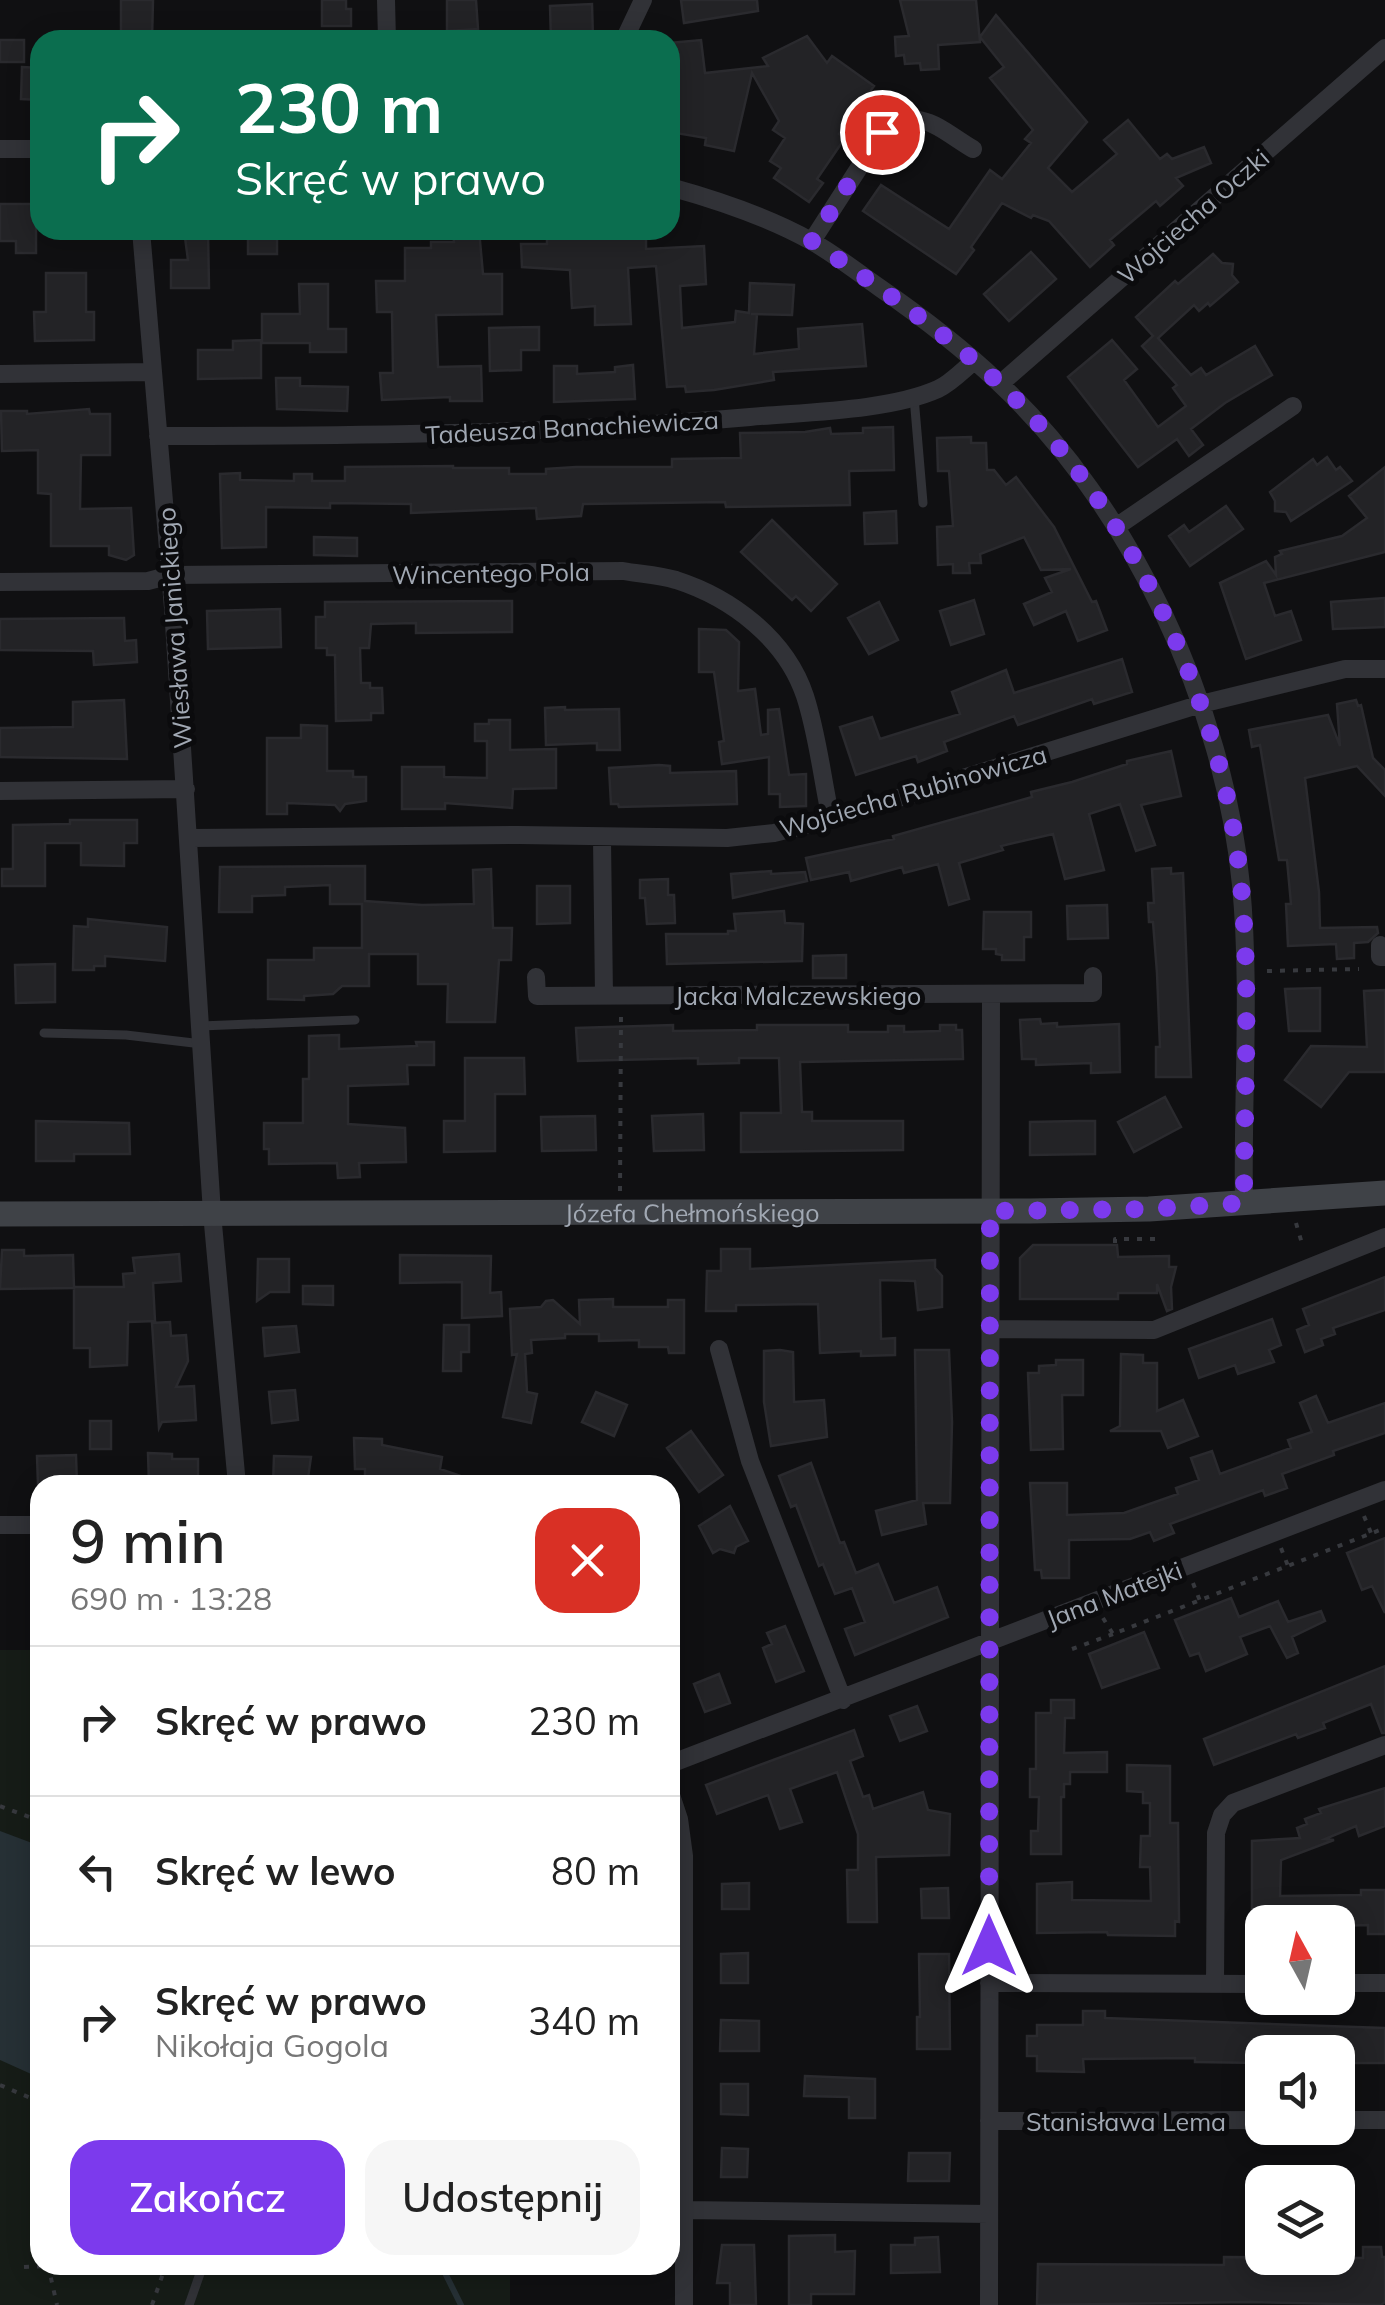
<!DOCTYPE html>
<html lang="pl">
<head>
<meta charset="utf-8">
<style>
  :root { --surface:#fff; --page:#f6f6f6; --text:#222; --muted:#767676; --line:#e0e0e0; --accent:#7c3aed }
  body { margin:0; font-family:Mulish,sans-serif; background:var(--page); color:var(--text); height:100vh; display:flex; flex-direction:column; font-size:38px; white-space:nowrap }
  * { box-sizing:border-box; margin:0 }
  p { font-size:32px; color:var(--muted) }
  .icon { flex:none; width:55px; height:55px; fill:none; stroke:currentColor; stroke-width:2; stroke-linecap:round; stroke-linejoin:round }
  .map { position:relative; flex:1; overflow:hidden }
  .details { position:absolute; left:30px; top:1475px; width:650px; height:800px; display:flex; flex-direction:column; background:var(--surface); border-radius:30px; box-shadow:0 5px 25px #0003 }
  .details>* { flex:none }
  .guide { position:absolute; left:30px; top:30px; width:650px; height:210px; border-radius:30px; box-shadow:0 5px 25px #0003; background:#0b6e4f; color:#fff; overflow:hidden }
  .needle { width:65px; rotate:352deg }
  .tools { position:absolute; left:1245px; top:1905px; display:grid; gap:20px }
  .tools a { display:grid; place-items:center; width:110px; height:110px; border-radius:20px; background:var(--surface); box-shadow:0 5px 25px #0003; font-size:50px }
  .pin { position:absolute; display:grid; place-items:center; width:85px; height:85px; color:#fff; margin:-42px; border:5px solid #fff; border-radius:50%; box-shadow:0 2px 10px #0007 }
  .me { position:absolute; width:110px; margin:-55px; rotate:0deg; stroke-linejoin:round; filter:drop-shadow(0 0 8px #0008) }
  .turn { display:flex; align-items:center; gap:35px; height:210px; padding:0 40px; font-size:45px }
  .turn .icon { width:130px; height:130px; stroke-width:2.5 }
  .turn b { display:block; font-size:70px; line-height:85px }
  .round { display:grid; place-items:center; flex:none; width:105px; height:105px; border-radius:30px; background:var(--page) }
  .overview { display:flex; align-items:center; justify-content:space-between; height:170px; padding:0 40px }
  h1 { font-size:60px; font-weight:600; line-height:75px }
  .cta { display:flex; gap:20px; margin-top:auto; padding:20px 40px }
  .cta a { flex:1; height:115px; border-radius:30px; background:var(--accent); color:#fff; font-size:40px; font-weight:600; line-height:115px; text-align:center }
  .cta a+a { background:var(--page); color:var(--text) }
  ul { padding:0; list-style:none }
  li { display:flex; align-items:center; gap:30px; height:150px; padding:0 40px; border-top:2px solid var(--line) }
  li div { flex:1 }
  li b { display:block; font-size:38px }
  li em { font-style:normal }
  .map>svg:first-child { display:block }
</style>
</head>
<body>
<div class="map">
<svg width="1385" height="2305" viewBox="0 0 1385 2305">
  <rect width="100%" height="100%" fill="#101012"/>
  <path fill="#161c17" d="M0,1650H40V2265H510V2305H0Z"/>
  <path fill="#263035" d="M0,1831L40,1846V2078L0,2060Z"/>
  <g fill="none" stroke-linecap="round" stroke-linejoin="round">
    <path stroke="#263035" stroke-width="6" d="M441,2265L461,2305"/>
  </g>
  <path fill="#232326" stroke="#2a2a2e" stroke-width="2.5" d="M121,0H153L152,40H121Z
    M322,0H346V9H351V26H322Z
    M447,0H476L478,29L447,31Z
    M681,0H757L758,11L684,23Z
    M900,0H976L980,42L938,45L939,69L921,70L920,63L905,64L904,55L896,56L895,37L909,36Z
    M592,4L593,39L551,40L550,6Z
    M996,15L1087,122L1048,168L1072,192L1117,154L1104,140L1128,120L1160,159L1167,154L1172,159L1204,147L1211,163L1176,178L1183,186L1160,206L1156,201L1110,240L1114,245L1090,267L1049,221L1033,215L1031,218L1002,203L971,247L974,250L956,274L863,211L881,185L949,229L990,170L1002,179L1031,143L1025,139L1033,130L990,78L1004,67L980,37Z
    M807,36L827,63L832,56L874,86L839,134L845,138L817,179L823,183L809,202L774,178L781,168L770,161L785,138L773,130L779,121L752,73L734,151L705,145L706,138L670,132V43L701,40L705,73L768,66L763,58Z
    M0,40H24V62H0Z
    M22,67L40,68V100L21,99Z
    M0,204H36V253H16V241H0Z
    M184,230H208L209,288H171V260H188Z
    M277,230V254H248V231Z
    M453,230H479L483,274H502V314L436,315L438,367L481,366L482,401H450V397L382,400L380,373H393L392,312H377L376,281H405V248H431V242H454Z
    M547,230H569V237L646,234V249L704,246L706,284L680,286L682,328L735,322L736,311L749,313L750,283L794,285L792,315L751,314H757L754,354L799,349L798,329L862,324L866,366L773,372L774,380L714,390L686,392L685,386L667,387L656,266L628,268L631,324L595,325V306L572,308L570,270L522,267L521,244H547Z
    M1031,252L1056,279L1009,321L984,294Z
    M1213,254L1222,263L1233,264L1232,275L1238,282L1210,306L1208,303L1199,311L1194,305L1158,338L1191,375L1201,368L1206,375L1255,346L1272,375L1225,403L1191,429L1203,445L1189,456L1177,439L1138,467L1068,377L1112,340L1137,369L1124,380L1158,427L1186,406L1173,388L1177,385L1142,346L1153,336L1136,317L1175,281L1178,284Z
    M46,273H86V312H94V340L35,341L34,312H46Z
    M299,284H328V329H346V352H310V343H262V314H300Z
    M539,327V350H521V370L490,371L489,328Z
    M261,340V378L198,379V350H233V341Z
    M633,365L635,399L554,402V366H577V374L615,372V367Z
    M276,378H300V386L348,387L347,411L277,409Z
    M89,409L90,414H110V455H81L80,509L131,508L134,555L126,560L109,555V546H51V494L38,493V450L2,451L1,411H27V414Z
    M893,427L894,470L849,471L850,505L726,507L725,502L583,504L581,516L537,519L536,508L411,513V504L330,503V508L266,507V547L222,548L220,474L240,473V480L294,481V474H312V481H345V467L453,466V468H509V474H546V469L576,467H672V459L741,458L740,433L805,432L830,428L831,434L863,433V428Z
    M971,437V443H986L987,470H994L1006,485L1016,477L1054,527L1092,602L1096,601L1107,630L1078,641L1066,611L1034,625L1024,604L1052,592L1045,578L1071,569L1041,570L1024,537L980,554L981,563H969L970,573H953V564L938,565L937,527L953,526L949,471H938L937,438Z
    M1327,457L1336,470L1340,467L1352,481L1291,521L1286,512L1275,511V501L1270,492L1313,459L1317,465Z
    M1385,467V552L1264,583L1275,616L1291,611L1301,640L1246,659L1220,583L1266,561L1276,575L1275,557L1282,554L1280,551L1342,536L1367,518L1349,496Z
    M1226,506L1243,529L1190,566L1169,536L1184,525L1189,532Z
    M896,511L897,543L865,544L864,513Z
    M772,520L837,584L811,611L796,596L792,600L741,552Z
    M314,537L357,538V556L314,555Z
    M1385,598V627L1333,629L1331,602Z
    M974,600L984,634L951,645L940,611Z
    M512,601V632L416,633V623L371,624L369,648H360L361,683H370V688H382L383,713H371V720L336,721L335,655H327V648H316V617H325V602Z
    M879,602L898,640L869,654L848,618Z
    M280,609L281,647L208,649L207,611Z
    M124,618L125,641L136,640L137,662L94,665L93,651L0,650V619Z
    M699,629L726,630L739,642L738,691L755,689L761,735L768,734V710L779,709L789,775L806,774V806L780,807V794H769V757L722,764L719,742L724,741L714,672H699Z
    M1122,659L1132,692L1094,704L1092,699L1018,725L1014,716L944,742L947,751L918,762L916,756L856,775L840,727L872,717L880,739L960,714L952,692L1006,670L1014,693Z
    M124,700L127,759L0,757V728L73,727V702Z
    M1356,700L1358,706L1361,705L1373,758L1385,770V796L1357,766L1305,778L1319,892L1320,928L1377,927L1378,933L1368,942L1354,943V958L1337,959L1336,944L1288,946L1286,904H1291L1287,860H1279L1260,745L1252,747L1249,730L1328,715L1340,746L1337,704Z
    M565,707V710L619,709L620,750H597V743L546,745L545,708Z
    M489,720H510V750L556,749V788L513,789L512,808L445,803V809H402V767H444V777L487,778V741H475V724H489Z
    M301,725L327,726V771H353V777H366V801L345,804L340,811L335,805L287,803V814H267V738H301Z
    M1171,751L1181,796L1141,805L1155,845L1136,851L1120,804L1089,814L1104,870L1065,879L1053,834L1001,846L1003,850L959,863L969,899L949,905L938,864L904,873L902,867L851,881L849,872L811,880L806,858L894,839L893,836L1032,797L1031,792L1072,782L1127,764V761Z
    M659,765L670,766V773L736,771L737,804L619,807L618,804H611L609,768Z
    M70,820H137V843H124V866L81,865V843H45V886H2V869H13V825L70,824Z
    M365,866V901L422,905L474,904L473,870L491,869L493,928H512L511,960H499L495,1022H447L448,984H418V954H369V986H342L333,994L304,996V1000L268,999V960H314V948H362V904H330V885L285,887V895L252,896V912H219L220,867Z
    M1171,868V874L1183,873L1191,1077H1156V1047H1160L1157,973L1153,922H1149L1148,903H1154L1152,869Z
    M771,871V874L805,872L807,881L733,898L731,874Z
    M668,879V895H674L675,923L647,924L645,898H640V880Z
    M537,886H570V923L537,924Z
    M1107,905L1108,938L1068,939L1067,906Z
    M784,911L785,923L803,924L802,961L667,964L666,934H728V931H736L734,914Z
    M984,912H1031V937H1024V960H1002V955L996,954V949H983Z
    M88,919L167,927L165,961L105,956V966H94V970H73L74,926L88,927Z
    M846,955V978H813V956Z
    M55,964V1002L16,1003L15,965Z
    M1320,988V1031H1289L1285,989Z
    M1385,990V1072H1349L1321,1107L1285,1080L1311,1046L1367,1047L1364,991Z
    M1040,1019L1041,1024L1057,1023V1027L1119,1024L1120,1072L1091,1073V1063L1036,1065V1059H1022L1020,1020Z
    M673,1025V1031L757,1030V1025H848V1032H888V1026H904V1032L940,1031V1025H956V1030H962L963,1059L800,1062L802,1112H812V1121H903V1150L741,1152V1113H781L779,1058H739V1063L698,1064V1058L578,1061L576,1028Z
    M339,1035V1049L417,1046L416,1042H434V1065H407L408,1084L348,1086V1124L405,1128L406,1162L359,1163L360,1177L338,1178L337,1163L269,1164V1149H264V1123H303V1079H309V1036Z
    M465,1058H524L525,1094H495V1151L444,1152V1121H465Z
    M1165,1097L1181,1127L1134,1152L1118,1122Z
    M703,1114L704,1150L654,1151L652,1116Z
    M595,1116L596,1150L542,1151L541,1117Z
    M36,1121L129,1123L130,1154H74V1161H36Z
    M1079,1121H1095V1154L1030,1155V1122Z
    M1033,1245H1117L1118,1257L1169,1256V1267H1176L1171,1287L1172,1309L1167,1311L1157,1284V1293H1118V1299H1020V1258Z
    M721,1249H750V1269L935,1260V1268L942,1276V1307L918,1310L915,1281L880,1280L881,1339L895,1338V1355L861,1356V1351L820,1353L818,1304L736,1305V1311H706L707,1271H721Z
    M2,1250H24V1256L73,1255L74,1288L0,1289Z
    M179,1254L181,1281L153,1283L155,1321L128,1322L127,1365L90,1367V1348H74V1287H124L123,1274L135,1273L133,1258Z
    M400,1255L491,1256L490,1293L501,1292L502,1316L462,1318V1282L400,1283Z
    M258,1259H289V1292H270L257,1301Z
    M1385,1277V1310L1333,1328L1335,1334L1321,1339L1323,1345L1305,1352L1297,1330L1309,1325L1303,1309Z
    M303,1286H333V1305L303,1304Z
    M613,1299V1307H668V1300H684V1353H669L668,1347H639V1340L599,1341V1334H565V1338L531,1340L532,1353L525,1354L527,1392L537,1394L531,1423L503,1417L517,1354L512,1355L510,1309L541,1307L546,1301L553,1300L580,1324L579,1300Z
    M1272,1319L1281,1345L1269,1350L1274,1362L1238,1374L1235,1365L1199,1378L1189,1349Z
    M170,1322L171,1336L186,1335L188,1361L176,1387L194,1386L196,1420L162,1422L159,1428L152,1323Z
    M444,1325H469V1352H461V1371H443Z
    M296,1326L299,1352L265,1356L263,1328Z
    M780,1350L793,1352L794,1402L824,1400L827,1437L771,1446L764,1402V1351Z
    M915,1350H949L952,1422L950,1503H923L926,1524L882,1535L876,1511L917,1500Z
    M1121,1354L1143,1355V1363H1157V1411L1183,1400L1198,1436L1168,1448L1161,1431H1110L1120,1426Z
    M1056,1360H1083V1395H1062L1063,1449L1031,1450L1028,1373H1039V1366L1056,1365Z
    M295,1390L298,1420L272,1423L269,1392Z
    M596,1392L627,1405L614,1436L582,1422Z
    M1316,1396L1328,1423L1385,1403V1433L1333,1451L1334,1455L1282,1474L1287,1488L1265,1496L1263,1490L1170,1524L1174,1533L1154,1541L1150,1532L1130,1539L1069,1540V1578H1042L1041,1570H1035L1030,1483H1067V1515L1124,1513L1178,1494L1176,1488L1199,1480L1191,1458L1212,1451L1220,1474L1291,1448L1288,1440L1312,1432L1300,1403Z
    M90,1421H111V1449H90Z
    M691,1431L723,1475L699,1492L667,1448Z
    M354,1438L382,1439V1445L442,1457L440,1469L478,1482V1485L365,1483V1469H355Z
    M148,1453L172,1454V1459H198V1485H149Z
    M76,1455L77,1485H38L37,1456Z
    M274,1456L311,1457L307,1485H273Z
    M811,1463L840,1543L844,1542L856,1573L878,1564L894,1603L937,1587L948,1617L855,1655L845,1629L865,1622L852,1588L835,1594L823,1564L819,1566L796,1505L791,1507L779,1476Z
    M730,1506L748,1541L736,1547L734,1553L720,1549L713,1553L699,1526Z
    M1385,1538V1613L1372,1586L1362,1590L1347,1553Z
    M1231,1598L1239,1617L1278,1601L1288,1622L1321,1611L1325,1621L1292,1637L1298,1653L1287,1658L1270,1626L1240,1637L1247,1654L1206,1671L1199,1653L1190,1656L1175,1620Z
    M785,1626L804,1671L776,1682L763,1648L772,1644L767,1633Z
    M1144,1632L1159,1668L1102,1688L1089,1654Z
    M1385,1666V1733H1382L1371,1704L1323,1723L1325,1728L1298,1738L1296,1734L1214,1765L1204,1739Z
    M719,1674L730,1703L705,1712L694,1684Z
    M1051,1700H1074V1718H1065L1064,1753L1107,1752V1772H1070V1784H1064V1797H1061V1854H1031V1831H1038L1039,1797H1030V1769H1036V1713H1051Z
    M917,1706L927,1731L900,1741L890,1716Z
    M854,1730L863,1756L850,1761L863,1797L869,1795L873,1809L923,1792L928,1810L950,1814L949,1855L876,1857L877,1922H848L847,1870H858V1834L837,1772L790,1789L802,1822L780,1829L768,1795L717,1814L706,1785Z
    M1127,1765L1170,1766V1823H1178L1179,1922L1175,1921V1936L1108,1935L1107,1932L1037,1933V1884L1072,1882V1900L1151,1901L1150,1867H1140L1141,1836H1150V1803H1143V1792L1127,1791Z
    M1385,1788V1826L1359,1836L1356,1826L1325,1839L1334,1840L1281,1860L1280,1896L1361,1895V1890H1385V1934H1368V1925L1338,1926V1922H1252V1841L1300,1838L1297,1828L1307,1824L1305,1819L1321,1813L1319,1809Z
    M749,1883V1909H722V1884Z
    M948,1888L949,1918H922L921,1889Z
    M748,1953V1983H721V1954Z
    M919,1954H949L950,2049H917V2017H920Z
    M1083,2011H1105V2018L1385,2028V2063H1338V2052H1262V2063L1195,2062V2058L1083,2059L1084,2072L1037,2071V2056H1027V2036H1037V2025H1083Z
    M721,2020L759,2021V2051H720Z
    M805,2076L875,2079V2118H849V2097L804,2096Z
    M721,2084H748V2115L721,2114Z
    M722,2148L748,2149L747,2177H721Z
    M909,2153H950L949,2181H908Z
    M835,2235V2252L855,2251L854,2294H811V2305H789V2236Z
    M938,2237L940,2272L891,2273V2245H915V2238Z
    M722,2245H754L756,2305H730V2283H717Z
    M1363,2247H1381L1382,2257H1385V2302L1381,2305L1250,2302L1037,2305L1038,2264L1224,2265V2257L1363,2258Z"/>
  <g fill="none" stroke-linecap="round" stroke-linejoin="round">
    <path stroke="#37393e" stroke-width="4" stroke-dasharray="5 8" stroke-linecap="butt" d="M1267,971L1359,969
      M620,1191L621,1015
      M1296,1223L1303,1247
      M1115,1243V1239H1156
      M1364,1516L1371,1533
      M1281,1548L1288,1566
      M1193,1583L1200,1601
      M1103,1618L1113,1634L1385,1528
      M1072,1649L1113,1634
      M0,1806L40,1821
      M0,2085L40,2102
      M48,2265L57,2305
      M24,2267L47,2266
      M152,2305L166,2265"/>
    <path stroke="#313237" stroke-width="9" d="M914,397L923,503
      M201,1026L355,1020
      M44,1033L126,1035L202,1044
      M189,2305L203,2265"/>
    <path stroke="#313237" stroke-width="18" d="M386,0L387,40
      M624,40L643,0
      M0,149H40
      M670,187C717,200 768,217 811,241C835,254 858,273 880,288C922,317 961,347 998,382C1131,507 1224,704 1241,885C1251,990 1242,1098 1244,1203
      M141,230L173,608L212,1213L237,1485
      M812,241L882,132C920,105 938,128 973,149
      M0,374L152,372
      M1000,384L1385,48
      M158,436C356,436 553,434 750,417C804,412 889,411 938,389C951,383 963,370 974,361
      M1116,527L1293,406
      M0,582L148,581L171,575L623,571C640,574 659,575 676,580C732,598 786,639 805,696C818,736 822,778 831,819
      M0,791L186,789
      M190,838L519,835L727,838L774,833L831,819L1201,704L1345,669H1385
      M602,839L604,996
      M1380,945V957H1385
      M536,977L537,996L1093,993V976
      M990,1329L1154,1330L1385,1237
      M719,1349L750,1461L843,1700
      M0,1525H40
      M670,1764L1385,1490
      M670,1792L679,1819L684,1856V2305
      M989,1983L1262,1984
      M1338,1983H1385
      M1215,1984L1216,1833L1222,1815L1233,1803L1385,1745
      M1338,2120H1385
      M989,2121L1262,2120
      M684,2210L989,2214
      M989,2305L991,994"/>
    <path stroke="#3f4247" stroke-width="25" id="s1" d="M0,1214L1030,1211L1149,1209L1385,1193"/>
  </g>
  <g fill="none" stroke-linecap="round" stroke-linejoin="round">
    <path stroke="#7c3aed" stroke-width="18" stroke-dasharray="0 32.4" d="M882,132L812,241C877,286 941,329 999,383C1131,507 1224,705 1241,885C1251,987 1244,1099 1244,1203L1149,1209L990,1211L989,1946"/>
  </g>
  <g text-anchor="middle" dominant-baseline="central" stroke-width="10" stroke-linejoin="round" paint-order="stroke">
    <g font-size="25" fill="#a1a8b3" stroke="#0b0b0d">
      <text transform="translate(1193 216) rotate(-41)">Wojciecha Oczki</text>
      <text transform="translate(572 427) rotate(-3)">Tadeusza Banachiewicza</text>
      <text transform="translate(491 573) rotate(-1)">Wincentego Pola</text>
      <text transform="translate(174 628) rotate(-94)">Wiesława Janickiego</text>
      <text transform="translate(913 791) rotate(-16)">Wojciecha Rubinowicza</text>
      <text x="798" y="995">Jacka Malczewskiego</text>
      <text stroke="none"><textPath href="#s1" startOffset="692">Józefa Chełmońskiego</textPath></text>
      <text transform="translate(1114 1594) rotate(-21)">Jana Matejki</text>
      <text x="1126" y="2121">Stanisława Lema</text>
    </g>
  </g>
</svg>
<div class="tools">
<a><svg class="needle" viewBox="-14 -14 28 28"><path d="M0-13l5 13h-10z" fill="#e53935"/><path d="M0 13l5-13h-10z" fill="#767676"/></svg></a>
<a><svg class="icon" aria-label="sound" viewBox="0 0 24 24"><path d="M4 9h4l5-4v14l-5-4H4zM17 9q2 3 0 6"/></svg></a>
<a><svg class="icon" aria-label="layers" viewBox="0 0 24 24"><path d="M12 4l9 5-9 5-9-5zM3 14l9 5 9-5"/></svg></a>
</div>
<div class="pin" style="left:882px;top:132px;background:#d93025"><svg class="icon" aria-label="arrive" viewBox="0 0 24 24"><path d="M6 21V4h12l-3 4 3 4H6"/></svg></div>
<svg class="me" style="left:989px;top:1946px" viewBox="-20 -20 40 40"><path d="M0-17L14 15 0 8-14 15z" fill="#7c3aed" stroke="#fff" stroke-width="4"/></svg>
<div class="guide">
<div class="turn"><svg class="icon" aria-label="right" viewBox="0 0 24 24"><path d="M7 20v-9h11M14 6l5 5-5 5"/></svg><div><b>230 m</b>Skręć w prawo</div></div>
</div>
<section class="details">
<div class="overview"><div><h1>9 min</h1><p>690 m · 13:28</p></div><a class="round" style="background:#d93025;color:#fff"><svg class="icon" aria-label="close" viewBox="0 0 24 24"><path d="M6 6l12 12M18 6L6 18"/></svg></a></div>
<ul>
<li><svg class="icon" aria-label="right" viewBox="0 0 24 24"><path d="M7 20v-9h11M14 6l5 5-5 5"/></svg><div><b>Skręć w prawo</b></div><em>230 m</em></li>
<li><svg class="icon" aria-label="left" viewBox="0 0 24 24"><path d="M17 20v-9H6M10 6l-5 5 5 5"/></svg><div><b>Skręć w lewo</b></div><em>80 m</em></li>
<li><svg class="icon" aria-label="right" viewBox="0 0 24 24"><path d="M7 20v-9h11M14 6l5 5-5 5"/></svg><div><b>Skręć w prawo</b><p>Nikołaja Gogola</p></div><em>340 m</em></li>
</ul>
<div class="cta"><a>Zakończ</a><a>Udostępnij</a></div>
</section>
</div>
</body>
</html>
